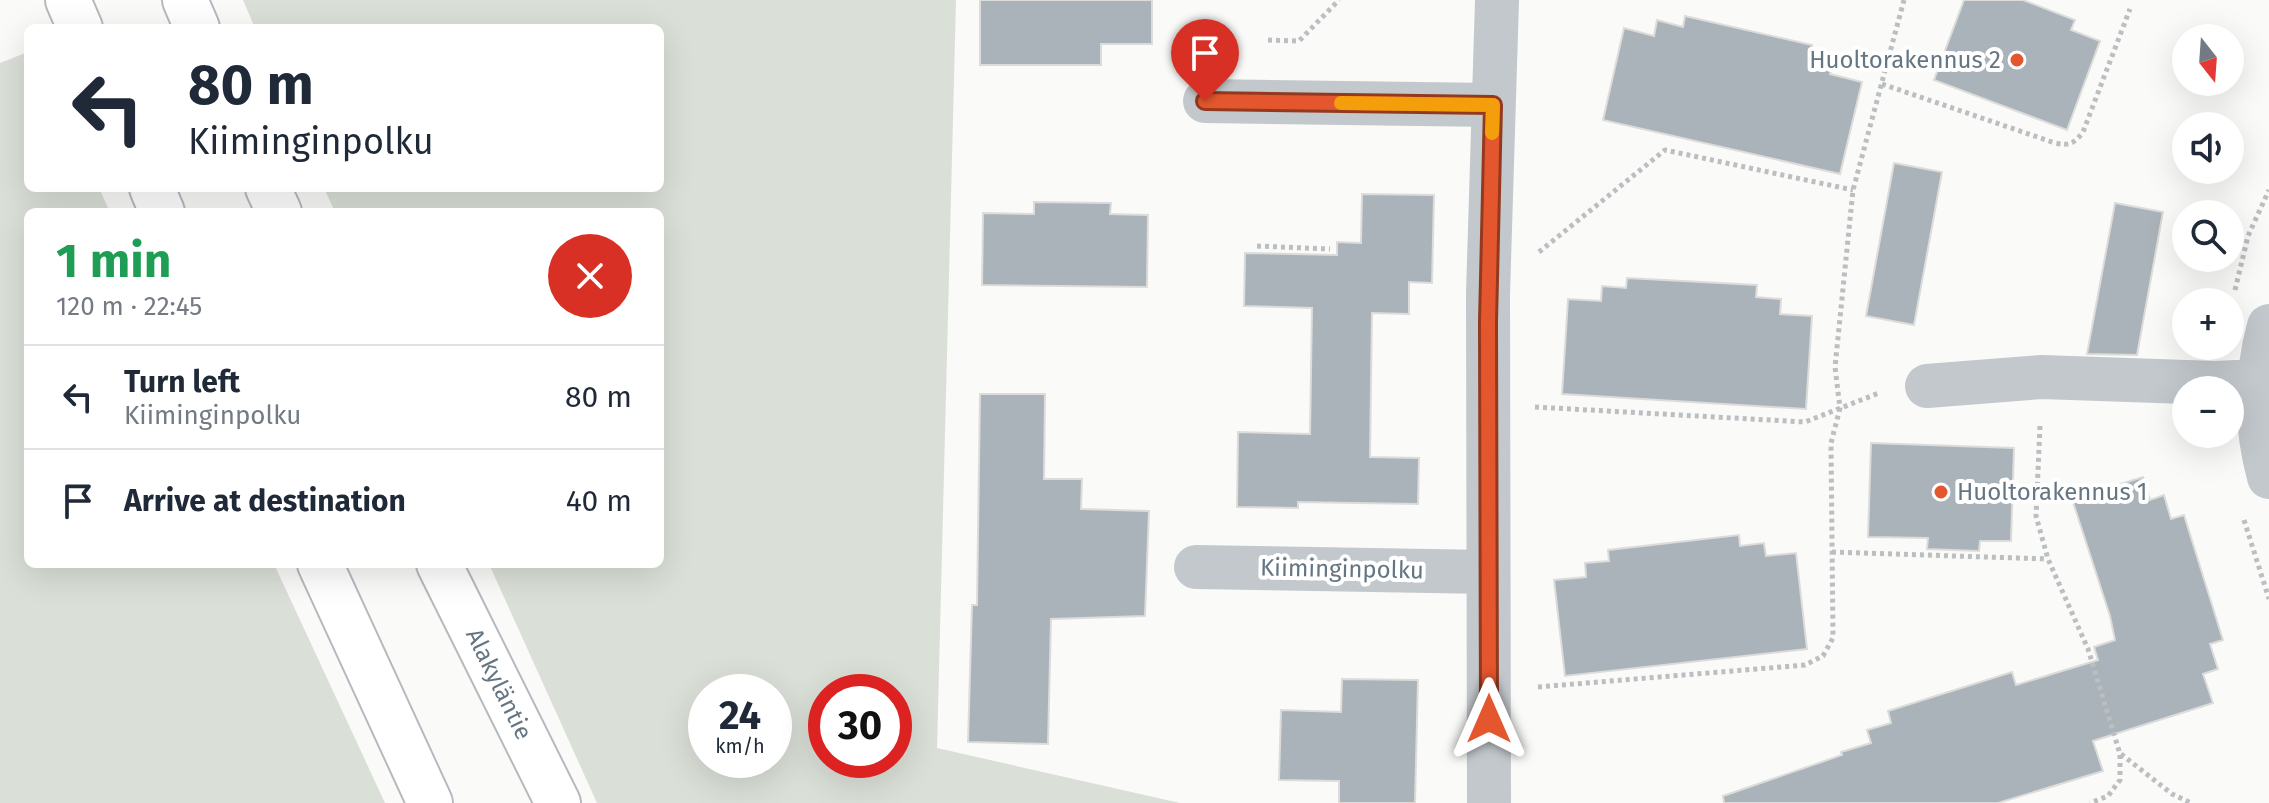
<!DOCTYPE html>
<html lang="en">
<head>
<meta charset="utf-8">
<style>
  :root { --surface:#fff; --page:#f6f6f7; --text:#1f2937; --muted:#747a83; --line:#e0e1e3 }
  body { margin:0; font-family:"Fira Sans",sans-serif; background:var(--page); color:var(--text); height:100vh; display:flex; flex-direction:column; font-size:30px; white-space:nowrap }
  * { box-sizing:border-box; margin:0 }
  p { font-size:26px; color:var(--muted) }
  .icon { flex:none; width:44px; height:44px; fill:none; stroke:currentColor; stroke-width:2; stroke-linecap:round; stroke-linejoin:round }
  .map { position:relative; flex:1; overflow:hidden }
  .side { position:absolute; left:24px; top:208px; width:640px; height:360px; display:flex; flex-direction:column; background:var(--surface); border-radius:12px; box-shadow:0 8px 32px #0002 }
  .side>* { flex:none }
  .guide { position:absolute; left:24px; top:24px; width:640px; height:168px; border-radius:12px; box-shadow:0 8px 32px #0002; background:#fff; color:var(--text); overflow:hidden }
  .needle { width:52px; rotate:163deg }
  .buttons { position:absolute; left:2172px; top:24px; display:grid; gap:16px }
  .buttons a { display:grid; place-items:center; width:72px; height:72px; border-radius:50%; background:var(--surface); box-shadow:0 8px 32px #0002; font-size:40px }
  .speed { position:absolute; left:688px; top:674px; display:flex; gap:16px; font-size:40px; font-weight:700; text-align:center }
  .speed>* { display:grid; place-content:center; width:104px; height:104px; border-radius:50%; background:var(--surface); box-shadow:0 8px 32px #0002; line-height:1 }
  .speed small { font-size:20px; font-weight:400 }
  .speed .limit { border:12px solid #d22; background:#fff; color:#111 }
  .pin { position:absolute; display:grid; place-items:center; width:68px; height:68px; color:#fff; margin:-82px -34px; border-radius:50% 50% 50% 0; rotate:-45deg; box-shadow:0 0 8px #0007 }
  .pin .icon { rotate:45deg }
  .me { position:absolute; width:88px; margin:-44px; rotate:0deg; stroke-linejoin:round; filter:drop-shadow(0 0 6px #0008) }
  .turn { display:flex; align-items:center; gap:28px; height:168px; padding:0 32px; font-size:36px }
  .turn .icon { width:104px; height:104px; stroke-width:2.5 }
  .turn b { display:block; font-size:56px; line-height:68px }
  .round { display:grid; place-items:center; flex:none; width:84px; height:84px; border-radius:42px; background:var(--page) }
  .overview { display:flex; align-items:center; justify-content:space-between; height:136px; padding:0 32px }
  h1 { font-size:48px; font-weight:700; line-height:60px; color:#1e9e55 }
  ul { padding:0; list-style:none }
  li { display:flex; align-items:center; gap:24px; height:104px; padding:0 32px; border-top:2px solid var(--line) }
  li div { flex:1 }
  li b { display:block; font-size:30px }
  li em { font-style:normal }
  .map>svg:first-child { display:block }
</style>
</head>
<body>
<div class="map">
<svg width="2269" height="803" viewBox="0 0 2269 803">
  <rect width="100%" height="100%" fill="#fafaf8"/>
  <path fill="#dadfd7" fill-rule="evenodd" d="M243,0H956L937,748L1180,803H597L489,564H660V212H335L324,188H660V28H255ZM706,692H774V760H706ZM826,692H894V760H826Z
    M28,52V188H99L110,212H28V564H274L385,803H0V63Z"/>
  <path fill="#aab3b9" stroke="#dcdcda" stroke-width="2" d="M980,0H1152V44H1101V65H980Z
    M1964,0H2023L2075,20L2071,30L2100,41L2067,130L1934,80Z
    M1685,16L1812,45L1810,54L1834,60L1830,74L1862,82L1840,174L1603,120L1624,28L1654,36L1657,20L1683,27Z
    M1894,163L1942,172L1914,325L1866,316Z
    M1362,194L1434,195L1432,283L1409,282V314L1372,313L1370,457L1419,458L1418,504L1298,502V508L1237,507L1238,432L1310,434L1312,308L1244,306L1245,253L1337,255V242L1361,243Z
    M1034,202L1111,203L1110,214L1148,215L1147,287L982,285L983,213L1034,214Z
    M2115,203L2163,212L2137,355L2087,354Z
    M1627,278L1757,285L1756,297L1781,299L1780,314L1812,316L1806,409L1562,394L1568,299L1601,301L1602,286L1626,288Z
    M980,394H1045L1044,479H1082L1081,509L1149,511L1145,616L1051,619L1048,744L968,742L972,605H977Z
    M1871,443L2014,448L2011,541H1980L1979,551L1927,549L1928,538L1868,537Z
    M2143,477L2150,500L2164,495L2171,519L2184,515L2223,640L2210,644L2218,669L2203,674L2213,703L2093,741L2103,771L1998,803H1724L1723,796L1842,755L1841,752L1871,743L1867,730L1891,723L1888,711L2012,672L2016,685L2098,660L2094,647L2115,640L2110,616L2072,499Z
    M1739,535L1740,546L1764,543L1766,556L1796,553L1807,649L1565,676L1554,580L1586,577L1585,563L1609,561L1608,550Z
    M1342,679L1418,680L1415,803H1339V781L1279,780L1281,710L1341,712Z"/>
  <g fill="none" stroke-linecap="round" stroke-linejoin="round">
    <defs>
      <path id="major" d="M68,0L80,28
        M185,0L197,28
        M152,188L162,212
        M268,188L279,212
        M320,564L430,803
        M439,564L558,803"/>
    </defs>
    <use href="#major" stroke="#b5babe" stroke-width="48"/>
    <path stroke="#bbbfc2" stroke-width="5" stroke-dasharray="4 4" stroke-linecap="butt" d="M1268,40L1299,41L1339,0
      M1882,84L2055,143C2069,146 2074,144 2083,132L2130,9
      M1257,246L1330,249
      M1539,252L1665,150L1853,190
      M2235,290L2248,236L2269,190
      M1535,407L1805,422L1879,393
      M2040,426L2036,516L2048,559L2088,649L2120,754V780L2108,796L2090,803
      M2244,520L2269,599
      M1832,552L2048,559
      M1538,687L1805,665L1823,656L1833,638L1831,443L1840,408L1835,367L1853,190L1904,0
      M2121,754L2172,794L2191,803"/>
    <path stroke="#c3c8cc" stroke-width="44" d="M1205,101L1493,105
      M2269,326C2255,378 2255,425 2269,477
      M1927,386L2042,377L2215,383L2257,381
      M1196,567L1488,572
      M1489,803L1488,294L1497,0"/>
    <use href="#major" stroke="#fff" stroke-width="44"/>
  </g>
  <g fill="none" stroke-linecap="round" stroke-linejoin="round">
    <defs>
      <path id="route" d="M1205,101L1493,105L1488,322L1489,719"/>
    </defs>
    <use href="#route" stroke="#94391e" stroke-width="20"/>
    <use href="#route" stroke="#e4572e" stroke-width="14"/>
    <path stroke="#f59e0b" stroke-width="14" d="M1341,103L1493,105L1492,133"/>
  </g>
  <g fill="#e4572e" stroke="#fff" stroke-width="3">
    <circle cx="2017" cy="60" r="8"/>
    <circle cx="1941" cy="492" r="8"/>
  </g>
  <g text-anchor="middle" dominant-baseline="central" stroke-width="8" stroke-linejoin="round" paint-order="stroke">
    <g font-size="24" fill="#657683" stroke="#fff" text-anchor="end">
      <text x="2001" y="60">Huoltorakennus 2</text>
      <text x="1957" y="492" text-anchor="start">Huoltorakennus 1</text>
    </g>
    <g font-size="24" fill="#657683" stroke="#fff">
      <text transform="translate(1342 569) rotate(1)">Kiiminginpolku</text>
      <text transform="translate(499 684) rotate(64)">Alakyläntie</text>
    </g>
  </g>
</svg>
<div class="buttons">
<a><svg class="needle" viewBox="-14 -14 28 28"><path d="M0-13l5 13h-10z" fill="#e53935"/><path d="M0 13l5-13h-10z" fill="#747a83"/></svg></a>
<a><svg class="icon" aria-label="sound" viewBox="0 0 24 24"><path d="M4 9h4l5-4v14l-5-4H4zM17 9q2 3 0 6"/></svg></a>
<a><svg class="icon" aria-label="search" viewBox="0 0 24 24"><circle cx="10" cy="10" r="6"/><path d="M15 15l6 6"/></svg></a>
<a>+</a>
<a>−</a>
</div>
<div class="speed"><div>24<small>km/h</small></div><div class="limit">30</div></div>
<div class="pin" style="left:1205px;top:101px;background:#d93025"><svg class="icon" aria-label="arrive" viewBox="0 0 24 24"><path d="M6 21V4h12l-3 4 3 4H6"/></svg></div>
<svg class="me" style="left:1489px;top:719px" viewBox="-20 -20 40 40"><path d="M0-17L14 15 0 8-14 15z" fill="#e4572e" stroke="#fff" stroke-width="4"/></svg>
<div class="guide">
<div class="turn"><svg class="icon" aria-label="left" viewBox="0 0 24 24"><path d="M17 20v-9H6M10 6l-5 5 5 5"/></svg><div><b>80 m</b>Kiiminginpolku</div></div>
</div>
<section class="side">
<div class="overview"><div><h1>1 min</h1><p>120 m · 22:45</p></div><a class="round" style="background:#d93025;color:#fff"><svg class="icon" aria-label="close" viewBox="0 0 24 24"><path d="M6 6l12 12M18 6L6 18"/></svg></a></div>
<ul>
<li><svg class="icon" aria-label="left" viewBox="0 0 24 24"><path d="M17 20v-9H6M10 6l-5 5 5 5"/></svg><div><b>Turn left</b><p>Kiiminginpolku</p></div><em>80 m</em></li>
<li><svg class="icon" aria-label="arrive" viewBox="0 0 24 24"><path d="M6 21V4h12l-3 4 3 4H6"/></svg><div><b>Arrive at destination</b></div><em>40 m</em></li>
</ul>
</section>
</div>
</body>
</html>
